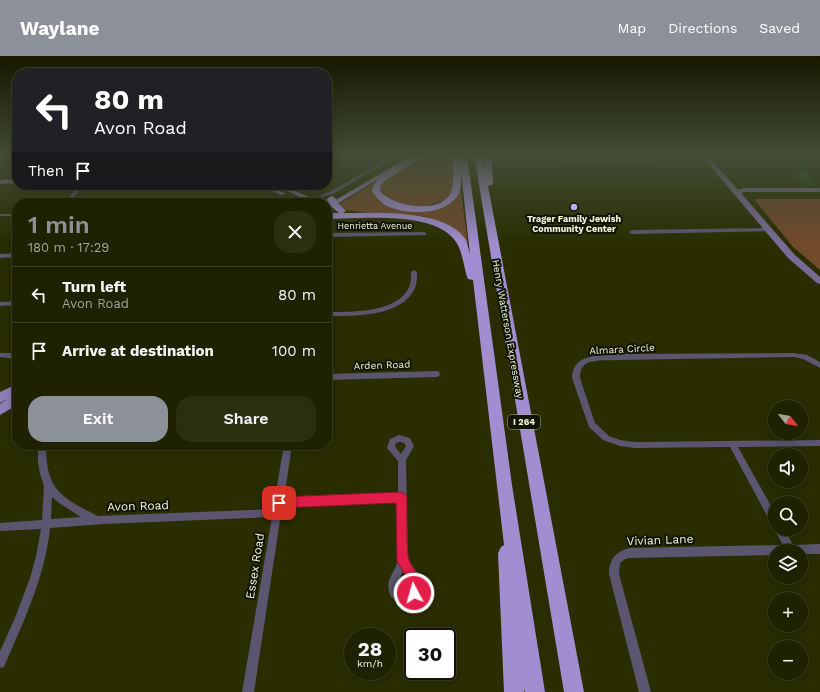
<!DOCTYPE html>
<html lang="en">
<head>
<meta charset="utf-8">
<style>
  :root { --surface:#1f2200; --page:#2c2f0f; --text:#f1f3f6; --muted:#a1a499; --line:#3c3f22; --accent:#8c9099 }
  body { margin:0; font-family:"Work Sans",sans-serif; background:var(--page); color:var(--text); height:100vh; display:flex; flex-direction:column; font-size:15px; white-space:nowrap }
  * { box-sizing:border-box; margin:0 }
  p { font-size:13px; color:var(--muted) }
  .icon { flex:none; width:22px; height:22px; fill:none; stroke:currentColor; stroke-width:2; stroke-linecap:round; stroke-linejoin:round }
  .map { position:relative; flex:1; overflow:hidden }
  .side { position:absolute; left:12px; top:142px; width:320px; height:252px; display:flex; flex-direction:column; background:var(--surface); border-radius:16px; box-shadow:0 2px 10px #0003,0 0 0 1px var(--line) }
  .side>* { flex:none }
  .top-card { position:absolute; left:12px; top:12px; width:320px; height:122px; border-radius:16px; box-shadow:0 2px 10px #0003,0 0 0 1px var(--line); background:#202124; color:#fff; overflow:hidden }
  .needle { width:26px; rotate:121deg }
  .tools { position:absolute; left:768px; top:344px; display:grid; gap:8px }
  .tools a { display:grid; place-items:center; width:40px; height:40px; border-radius:50%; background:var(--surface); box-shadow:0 2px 10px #0003,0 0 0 1px var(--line); font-size:20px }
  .speed { position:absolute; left:344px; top:572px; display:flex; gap:8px; font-size:20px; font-weight:700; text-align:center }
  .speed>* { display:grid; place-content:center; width:52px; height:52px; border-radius:50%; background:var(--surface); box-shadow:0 2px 10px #0003,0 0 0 1px var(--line); line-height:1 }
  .speed small { font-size:10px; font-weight:400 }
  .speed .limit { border:2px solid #111; border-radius:6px; background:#fff; color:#111 }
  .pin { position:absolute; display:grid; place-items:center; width:34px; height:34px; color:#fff; margin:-17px; border-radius:8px; box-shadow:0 2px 6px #0006 }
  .me { position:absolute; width:44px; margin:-22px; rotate:354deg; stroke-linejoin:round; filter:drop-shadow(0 0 3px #0008) }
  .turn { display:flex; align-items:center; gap:14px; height:84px; padding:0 16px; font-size:18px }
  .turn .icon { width:52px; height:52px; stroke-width:2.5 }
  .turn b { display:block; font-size:28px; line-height:34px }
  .then { display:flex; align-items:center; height:38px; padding:0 16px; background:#0003; gap:8px; font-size:15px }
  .round { display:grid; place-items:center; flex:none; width:42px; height:42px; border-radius:16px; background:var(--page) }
  .headline { display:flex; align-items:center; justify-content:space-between; height:68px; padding:0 16px }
  h1 { font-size:24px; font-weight:600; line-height:30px; color:var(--accent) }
  .primary-button { display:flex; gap:8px; margin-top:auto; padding:8px 16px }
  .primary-button a { flex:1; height:46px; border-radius:16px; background:var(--accent); color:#fff; font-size:16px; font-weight:600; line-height:46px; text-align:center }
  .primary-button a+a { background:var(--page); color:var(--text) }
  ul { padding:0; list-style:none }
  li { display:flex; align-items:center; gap:12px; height:56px; padding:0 16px; border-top:1px solid var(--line) }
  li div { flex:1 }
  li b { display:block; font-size:15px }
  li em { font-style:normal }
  header { display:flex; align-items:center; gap:24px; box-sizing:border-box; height:56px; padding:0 20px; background:var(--accent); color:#fff }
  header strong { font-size:19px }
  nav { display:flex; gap:22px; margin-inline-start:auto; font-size:14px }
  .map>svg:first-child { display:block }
</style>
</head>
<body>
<header>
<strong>Waylane</strong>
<nav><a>Map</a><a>Directions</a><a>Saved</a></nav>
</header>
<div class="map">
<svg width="820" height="636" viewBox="0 0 820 636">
  <rect width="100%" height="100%" fill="#292d00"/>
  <path fill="#71492b" d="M424,99H455L452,138L444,145L421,151L392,147L380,135C380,121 411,106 424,99Z
    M459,121L468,187C453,178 444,166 427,161C406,156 349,159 336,150L377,125L375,135L407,154L447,148Z
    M754,143H820V214L793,191Z"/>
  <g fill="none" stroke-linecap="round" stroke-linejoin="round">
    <path fill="#5b5570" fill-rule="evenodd" d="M327,99H331L327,101Z
      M395,99H399L333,138L321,141L319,140L329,136Z
      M554,99H558L560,102L568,104L708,102L710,103L708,104L568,106L558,104Z
      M0,100H17V102H0Z
      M80,129H84L69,147H64Z
      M0,158H17V160H0Z
      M768,172L771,174L770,175L632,178L629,176L632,174Z
      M424,176L426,177V179L327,181V177Z
      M17,197V201L0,202V198Z
      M414,214L417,216C417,221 417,227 415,232C402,261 355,260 327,260V256C351,256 398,257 409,231C411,227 411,221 411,216Z
      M17,245V249L0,250V246Z
      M0,297H17V303L0,301Z
      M794,297L807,299L820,306V312L803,303L794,301L617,304C601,305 579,301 580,322L595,367L609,380L620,384L635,386L820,384V390L738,391L775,457V470L772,469L730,391L635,392L620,390L603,384L589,371L572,322C573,297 598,300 617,298Z
      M437,315L439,316L440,318L439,320L437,321L327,324V318Z
      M399,379L410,382L414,390L406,404L408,503L417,516L421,530L417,542L410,545L402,547L391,541C383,523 395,519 398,503V446L282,451L254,636H242L272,461L104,468L50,472C45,521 23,567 4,611L0,612V595L15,562L30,522L36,500L41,473L0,475V467L42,464L44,430L40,418L38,405V389H46C46,434 60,441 98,460L273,453L284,389H292L284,443L398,438V405L387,392L390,383ZM400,386L404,387L406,390L401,398L395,391L396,387ZM52,441L59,447L81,461L51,463ZM404,514C406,517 409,520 410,523C413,533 408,540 398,535V525Z
      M775,472V473H784L793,489L820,488V498H801V495H775V499L629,502L625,503L620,507L619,518L651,636H639L609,518C609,504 615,496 629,492L783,489L774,473Z"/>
    <path fill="#776c98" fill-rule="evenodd" d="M701,99H707L738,134L744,132H820V136H745L741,137L794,198L820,221V228L817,227L788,202Z
      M17,123V127L0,128V124Z
      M260,129H268L286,138L281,139Z
      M274,129H283L322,147H313Z"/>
    <path fill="#8c7eb6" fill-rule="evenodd" d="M412,99H419L327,154V149Z
      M17,328V338L14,339L17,338V349L0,359V348L7,343L0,347V336Z"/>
    <path fill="#a08ed1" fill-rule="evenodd" d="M416,99H425L386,124L381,129L380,135C394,152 442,158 451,136C455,125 452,111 453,99H467L512,429L545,636H525L524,633V636H504L498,497L501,491L504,489L473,224L468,223L467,221C464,211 462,194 456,186C435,154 361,163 327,163V157H339L328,148L327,143L331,140L334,141C338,147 341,150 346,155L343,157C375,157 446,152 466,184C468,189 469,195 470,199L461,115C461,123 462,133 458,139C445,160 406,159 387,150C380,146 376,141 372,135C375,117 402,107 416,99Z
      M474,99H482L484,113V99H492L493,128L488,130L584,636H564Z"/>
  </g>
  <path fill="#24440f" d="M793,115L816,126L814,130L802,128L791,119Z"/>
  <path fill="#2a4f12" stroke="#1d370d" d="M804,114L816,126L804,124L793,115Z"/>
  <linearGradient id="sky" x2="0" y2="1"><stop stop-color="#171900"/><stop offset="0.53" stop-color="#434c37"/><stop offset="1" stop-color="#434c37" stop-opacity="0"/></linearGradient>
  <rect width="820" height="188" fill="url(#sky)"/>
  <path fill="#e11d48" stroke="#92132f" d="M401,436L405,438L407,442C407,454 406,496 409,504C415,519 427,522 419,541L414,543L410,541L408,537L409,526L397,505L396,447L279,452L275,450L273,447L275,443L279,441Z"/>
  <circle fill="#bda9f5" stroke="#121404" stroke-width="1.5" cx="574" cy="151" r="4"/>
  <g text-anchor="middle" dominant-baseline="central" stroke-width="4" stroke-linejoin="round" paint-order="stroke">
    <g font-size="9" font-weight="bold" fill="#f1f6de" stroke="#121404">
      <text x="574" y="163">Trager Family Jewish<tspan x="574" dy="10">Community Center</tspan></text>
    </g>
    <g font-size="9" fill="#f1f6de" stroke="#121404">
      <text x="375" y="170">Henrietta Avenue</text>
    </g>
    <rect fill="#121404" stroke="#aeb29d" stroke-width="1" x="508" y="359" width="32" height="14" rx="3"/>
    <g font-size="9" font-weight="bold" fill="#f1f6de">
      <text x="524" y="366">I 264</text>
    </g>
    <g font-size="10" fill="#f1f6de" stroke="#121404">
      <text transform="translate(508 273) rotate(80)">Henry Watterson Expressway</text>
      <text transform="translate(622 293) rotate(-3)">Almara Circle</text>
      <text transform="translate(382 309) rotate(-2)">Arden Road</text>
    </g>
    <g font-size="12" fill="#f1f6de" stroke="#121404">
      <text transform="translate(138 450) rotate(-2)">Avon Road</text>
      <text transform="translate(660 484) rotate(-2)">Vivian Lane</text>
      <text transform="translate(255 510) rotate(-81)">Essex Road</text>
    </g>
  </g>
</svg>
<div class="tools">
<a><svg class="needle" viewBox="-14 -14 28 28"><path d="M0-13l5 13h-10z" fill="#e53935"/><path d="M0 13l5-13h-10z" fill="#a1a499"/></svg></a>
<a><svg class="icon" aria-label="sound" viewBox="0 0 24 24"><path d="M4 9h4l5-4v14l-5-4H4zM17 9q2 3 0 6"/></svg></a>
<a><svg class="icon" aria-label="search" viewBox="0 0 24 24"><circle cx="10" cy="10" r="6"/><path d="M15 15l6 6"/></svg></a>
<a><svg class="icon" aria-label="layers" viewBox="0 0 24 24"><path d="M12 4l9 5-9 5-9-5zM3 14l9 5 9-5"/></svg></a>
<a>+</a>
<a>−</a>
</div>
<div class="speed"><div>28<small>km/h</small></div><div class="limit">30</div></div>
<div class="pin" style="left:279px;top:447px;background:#d93025"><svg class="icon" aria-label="arrive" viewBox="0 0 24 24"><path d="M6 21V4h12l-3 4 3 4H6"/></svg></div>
<svg class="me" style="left:414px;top:537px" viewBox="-20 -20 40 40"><circle r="17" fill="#e11d48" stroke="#fff" stroke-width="3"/><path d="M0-11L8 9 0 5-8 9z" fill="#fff"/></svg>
<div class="top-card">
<div class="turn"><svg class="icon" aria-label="left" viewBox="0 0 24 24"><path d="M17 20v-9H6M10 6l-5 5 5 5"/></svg><div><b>80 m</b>Avon Road</div></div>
<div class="then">Then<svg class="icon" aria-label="arrive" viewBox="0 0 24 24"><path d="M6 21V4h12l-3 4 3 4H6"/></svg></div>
</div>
<section class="side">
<div class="headline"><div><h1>1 min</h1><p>180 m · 17:29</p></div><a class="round"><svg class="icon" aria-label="close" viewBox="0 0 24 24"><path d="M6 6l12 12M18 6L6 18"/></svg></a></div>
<ul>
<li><svg class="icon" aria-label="left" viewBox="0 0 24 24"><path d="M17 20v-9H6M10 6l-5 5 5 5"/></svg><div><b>Turn left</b><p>Avon Road</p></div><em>80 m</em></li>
<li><svg class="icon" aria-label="arrive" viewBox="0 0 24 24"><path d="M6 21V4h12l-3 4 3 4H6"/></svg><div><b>Arrive at destination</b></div><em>100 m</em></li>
</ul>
<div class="primary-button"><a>Exit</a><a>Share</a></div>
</section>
</div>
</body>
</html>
